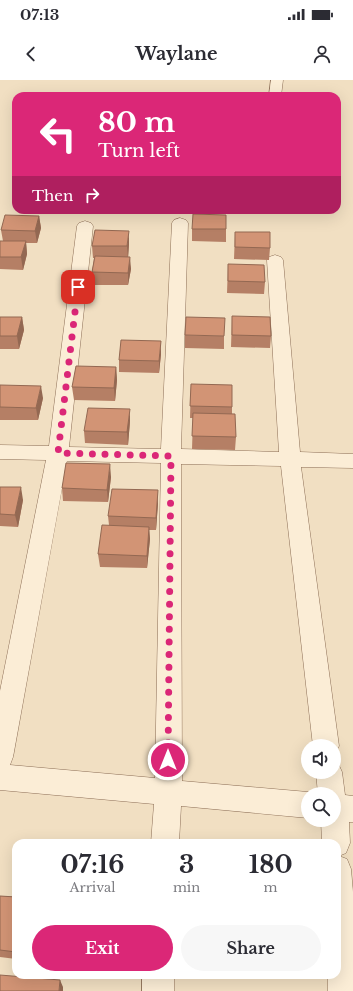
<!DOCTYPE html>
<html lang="en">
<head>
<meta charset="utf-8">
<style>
  :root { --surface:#fff; --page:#f7f7f7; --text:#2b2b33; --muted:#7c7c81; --accent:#db2777 }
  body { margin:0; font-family:"Libre Baskerville",serif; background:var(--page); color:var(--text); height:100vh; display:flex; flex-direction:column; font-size:15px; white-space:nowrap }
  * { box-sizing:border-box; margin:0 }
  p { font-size:13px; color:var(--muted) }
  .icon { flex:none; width:22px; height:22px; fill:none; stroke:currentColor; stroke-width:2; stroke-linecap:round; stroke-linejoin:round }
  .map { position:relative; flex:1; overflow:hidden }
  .details { position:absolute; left:12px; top:759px; width:329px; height:140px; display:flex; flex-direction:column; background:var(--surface); border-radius:12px; box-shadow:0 4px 16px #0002 }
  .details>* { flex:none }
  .top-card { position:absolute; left:12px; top:12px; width:329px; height:122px; border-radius:12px; box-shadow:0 4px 16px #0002; background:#db2777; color:#fff; overflow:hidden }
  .tools { position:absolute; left:301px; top:659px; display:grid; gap:8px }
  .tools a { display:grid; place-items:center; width:40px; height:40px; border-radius:50%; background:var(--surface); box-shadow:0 4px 16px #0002; font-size:20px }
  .pin { position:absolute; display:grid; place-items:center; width:34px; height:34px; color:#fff; margin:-17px; border-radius:8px; box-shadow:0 2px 6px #0006 }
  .me { position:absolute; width:44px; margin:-22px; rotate:0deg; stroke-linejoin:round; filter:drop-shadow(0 0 3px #0008) }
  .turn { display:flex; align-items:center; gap:14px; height:84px; padding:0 20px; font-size:18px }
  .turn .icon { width:52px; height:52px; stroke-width:2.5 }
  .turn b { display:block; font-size:28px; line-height:34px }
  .then { display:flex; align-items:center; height:38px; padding:0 20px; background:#0003; gap:8px; font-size:15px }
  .eta { display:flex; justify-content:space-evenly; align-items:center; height:68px; text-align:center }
  .eta b { font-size:24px; font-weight:700; line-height:28px }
  .button { display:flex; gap:8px; margin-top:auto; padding:8px 20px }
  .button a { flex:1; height:46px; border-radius:24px; background:var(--accent); color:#fff; font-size:16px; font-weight:700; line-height:46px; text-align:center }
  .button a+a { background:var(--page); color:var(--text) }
  .status { display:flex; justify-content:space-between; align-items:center; height:28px; padding:0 20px; background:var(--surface); direction:ltr }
  .status svg { height:11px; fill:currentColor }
  header { display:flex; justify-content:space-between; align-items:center; height:52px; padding:0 20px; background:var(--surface); font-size:18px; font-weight:700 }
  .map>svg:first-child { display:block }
</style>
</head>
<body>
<div class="status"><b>07:13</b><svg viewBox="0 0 49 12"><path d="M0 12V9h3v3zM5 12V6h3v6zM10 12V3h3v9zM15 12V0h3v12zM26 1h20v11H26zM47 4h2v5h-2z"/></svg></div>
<header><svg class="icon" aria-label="back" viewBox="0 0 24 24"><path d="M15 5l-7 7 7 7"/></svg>Waylane<svg class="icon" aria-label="person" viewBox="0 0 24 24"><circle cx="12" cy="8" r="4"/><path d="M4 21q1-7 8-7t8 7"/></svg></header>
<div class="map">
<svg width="353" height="911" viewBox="0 0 353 911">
  <rect width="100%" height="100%" fill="#f1dfc2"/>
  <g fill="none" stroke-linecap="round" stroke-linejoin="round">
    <defs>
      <path id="street" d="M271,0H283L281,16H269Z
        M180,138L186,140L188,143L181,369L279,372L267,180L269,177L275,175L281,177L283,180L300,372L353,374V388L301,387L339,666L334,675V666H313L281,386L181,384L182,701L308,712L314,714H308V738L181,726L179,763H151L154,724L0,710V611L46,380L0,379V365L49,366L77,146L79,143L85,141L91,143L93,146L69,367L161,369L172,143L174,140ZM67,381L161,383L155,698L10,685L13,677Z
        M334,681L338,683L342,692L345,715L353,716V742H349L350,763L346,773L339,776L347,779L351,789L353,812V911H328V895H337V763H322L321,740H334V714H318L316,692H334Z
        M142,895H174V911H142Z"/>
    </defs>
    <use href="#street" stroke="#8d6f57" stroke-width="1"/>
    <use href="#street" fill="#fbedd6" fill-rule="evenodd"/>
  </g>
  <path fill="#b57f65" d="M39,136L41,148L37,163H26L27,174L23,190L0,189V161H3L1,150Z
    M192,149H226V162L192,161Z
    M235,152L270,168L269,180L234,179Z
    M129,164L128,177L131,189L128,205H93L92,192L94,178H93L92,166Z
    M228,184L265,202L264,214L227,213Z
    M232,236L271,256L270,268L231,267Z
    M0,237H22L24,250L19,269H0Z
    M185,255L224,256V269L185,268Z
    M161,274L159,293L119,292V280Z
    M116,287L117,300L115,321L74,320L72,307Z
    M191,304L232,327V334L236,357L235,370L192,369L193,338H190Z
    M0,305L43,318L38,340H0Z
    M130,341L128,365L85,363L84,351Z
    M111,397L108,422L63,421L62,408Z
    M0,407L23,420L18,447L0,446Z
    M158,423L156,450H149L150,459L147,488L100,487L98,474L109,445L108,436Z
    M0,816L16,817V879L0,877Z"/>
  <path fill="#936852" d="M39,136L41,148L37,163L35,151Z
    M129,151V164L128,179L127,166Z
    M26,161L27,174L23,190L21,177Z
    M130,177L131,189L128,205V193Z
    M22,237L24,250L19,269L17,256Z
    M161,261V274L159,293V281Z
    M116,287L117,300L115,321L114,308Z
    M41,306L43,318L38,340L36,328Z
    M130,329V341L128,365L127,352Z
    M110,384L111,397L108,422L107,410Z
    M21,407L23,420L18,447L15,435Z
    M158,410V423L156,450V438Z
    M149,447L150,459L147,488V476Z
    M60,900L63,907V911H59Z"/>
  <path fill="#d29475" stroke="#936852" d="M193,134L226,135V149H192Z
    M5,135L39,136L35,151L1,150Z
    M95,150L129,151L127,166H92Z
    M235,152H270V168L235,167Z
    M0,161H26L21,177H0Z
    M95,176L130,177L128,193L92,192Z
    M228,184L264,185L265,202L228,201Z
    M232,236L270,237L271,256L232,255Z
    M0,237H22L17,256H0Z
    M186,237L225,238L224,256L185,255Z
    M121,260L161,261L159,281L119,280Z
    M76,286L116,287L114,308L72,307Z
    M191,304L232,305V327L190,326Z
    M0,305L41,306L36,328L0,327Z
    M88,328L130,329L127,352L84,351Z
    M193,333L235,334L236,357L192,356Z
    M66,383L110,384L107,410L62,408Z
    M0,407H21L15,435L0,434Z
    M112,409L158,410L156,438L108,436Z
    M102,445L149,447L147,476L98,474Z
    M0,816L16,817V872L0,870Z
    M0,895L60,900L59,911H0Z"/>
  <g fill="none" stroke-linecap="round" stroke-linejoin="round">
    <path stroke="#db2777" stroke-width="7" stroke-dasharray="0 12.6" d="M78,207L58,373L171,376L168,680"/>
  </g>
</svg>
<div class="tools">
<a><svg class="icon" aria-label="sound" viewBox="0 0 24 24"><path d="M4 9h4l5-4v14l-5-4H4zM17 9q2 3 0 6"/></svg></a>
<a><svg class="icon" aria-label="search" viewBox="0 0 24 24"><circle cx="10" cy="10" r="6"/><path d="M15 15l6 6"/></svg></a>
</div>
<div class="pin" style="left:78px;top:207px;background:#d93025"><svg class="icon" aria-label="arrive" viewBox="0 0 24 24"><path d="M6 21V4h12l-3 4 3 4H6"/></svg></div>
<svg class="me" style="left:168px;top:680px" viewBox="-20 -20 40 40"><circle r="17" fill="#db2777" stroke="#fff" stroke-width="3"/><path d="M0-11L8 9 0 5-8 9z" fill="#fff"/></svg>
<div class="top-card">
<div class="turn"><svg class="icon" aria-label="left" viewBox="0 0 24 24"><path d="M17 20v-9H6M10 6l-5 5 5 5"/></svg><div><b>80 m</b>Turn left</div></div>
<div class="then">Then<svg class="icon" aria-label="right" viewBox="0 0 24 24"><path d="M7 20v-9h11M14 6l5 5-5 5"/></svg></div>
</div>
<section class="details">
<div class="eta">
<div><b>07:16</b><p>Arrival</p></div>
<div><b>3</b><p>min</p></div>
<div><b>180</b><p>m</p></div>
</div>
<div class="button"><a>Exit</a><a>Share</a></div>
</section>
</div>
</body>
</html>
